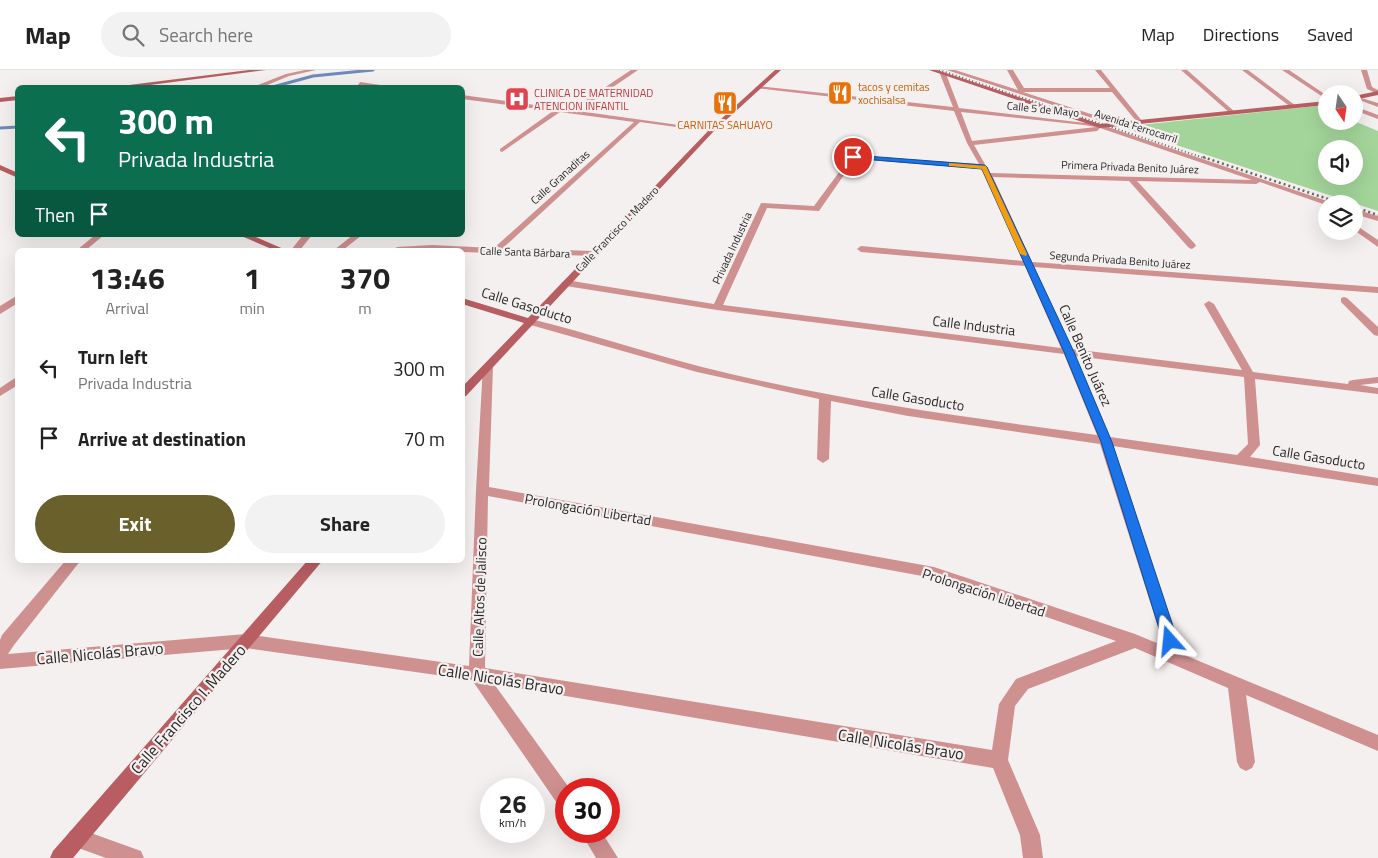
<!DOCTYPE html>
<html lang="en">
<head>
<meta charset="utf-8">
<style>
  :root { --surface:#fff; --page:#f2f2f2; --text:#222; --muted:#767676; --line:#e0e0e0; --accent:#6a602c }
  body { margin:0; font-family:"Titillium Web",sans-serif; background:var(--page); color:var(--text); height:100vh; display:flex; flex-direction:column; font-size:19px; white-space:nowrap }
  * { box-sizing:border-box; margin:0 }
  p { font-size:16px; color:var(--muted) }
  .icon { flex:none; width:28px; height:28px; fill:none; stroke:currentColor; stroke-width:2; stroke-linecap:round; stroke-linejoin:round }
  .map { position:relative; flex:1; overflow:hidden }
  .details { position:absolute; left:15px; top:178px; width:450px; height:315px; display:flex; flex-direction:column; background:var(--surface); border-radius:8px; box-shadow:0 5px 20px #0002 }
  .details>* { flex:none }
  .top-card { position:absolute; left:15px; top:15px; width:450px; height:152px; border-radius:8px; box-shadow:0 5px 20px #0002; background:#0b6e4f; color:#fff; overflow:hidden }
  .needle { width:32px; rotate:167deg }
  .controls { position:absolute; left:1318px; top:15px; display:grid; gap:10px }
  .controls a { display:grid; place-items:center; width:45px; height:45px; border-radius:50%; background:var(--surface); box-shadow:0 5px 20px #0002; font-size:25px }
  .speed { position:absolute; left:480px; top:708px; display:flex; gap:10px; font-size:25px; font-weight:700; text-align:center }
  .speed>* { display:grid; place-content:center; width:65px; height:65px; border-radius:50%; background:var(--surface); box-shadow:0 5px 20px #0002; line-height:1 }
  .speed small { font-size:12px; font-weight:400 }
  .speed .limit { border:8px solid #d22; background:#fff; color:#111 }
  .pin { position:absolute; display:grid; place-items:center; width:42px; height:42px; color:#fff; margin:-21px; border:2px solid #fff; border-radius:50%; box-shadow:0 1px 5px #0007 }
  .me { position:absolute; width:55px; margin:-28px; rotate:342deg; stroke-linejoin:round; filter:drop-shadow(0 0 4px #0008) }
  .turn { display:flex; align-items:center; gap:18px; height:105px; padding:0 20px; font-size:22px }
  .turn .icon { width:65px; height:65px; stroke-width:2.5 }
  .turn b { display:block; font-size:35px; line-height:42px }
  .then { display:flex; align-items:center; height:48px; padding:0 20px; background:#0003; gap:10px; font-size:19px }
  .eta { display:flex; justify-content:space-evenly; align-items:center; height:85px; text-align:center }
  .eta b { font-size:30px; font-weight:700; line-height:35px }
  .primary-button { display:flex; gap:10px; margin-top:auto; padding:10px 20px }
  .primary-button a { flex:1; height:58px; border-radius:30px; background:var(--accent); color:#fff; font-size:20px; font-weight:700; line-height:58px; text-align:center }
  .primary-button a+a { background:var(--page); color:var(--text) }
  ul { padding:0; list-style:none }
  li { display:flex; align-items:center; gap:15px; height:70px; padding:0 20px }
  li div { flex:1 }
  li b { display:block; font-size:19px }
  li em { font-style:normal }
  header { display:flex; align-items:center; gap:30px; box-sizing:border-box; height:70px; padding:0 25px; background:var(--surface); border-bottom:1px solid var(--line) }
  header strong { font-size:24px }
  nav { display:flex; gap:28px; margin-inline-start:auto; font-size:18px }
  .search { width:350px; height:45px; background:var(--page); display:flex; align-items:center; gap:12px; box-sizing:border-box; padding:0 18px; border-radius:28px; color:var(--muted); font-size:19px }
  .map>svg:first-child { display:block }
</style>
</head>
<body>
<header>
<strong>Map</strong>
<div class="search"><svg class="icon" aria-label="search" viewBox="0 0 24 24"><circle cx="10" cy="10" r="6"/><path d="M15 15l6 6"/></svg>Search here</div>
<nav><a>Map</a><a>Directions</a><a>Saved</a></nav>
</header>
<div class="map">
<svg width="1378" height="788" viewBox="0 0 1378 788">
  <rect width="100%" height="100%" fill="#f4f0ef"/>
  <path fill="#a3d59a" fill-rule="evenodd" d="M1317,36L1326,39V51H1354L1378,61V141L1121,57ZM1326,79H1354V106H1326Z"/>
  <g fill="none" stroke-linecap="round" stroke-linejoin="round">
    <path stroke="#6e8abc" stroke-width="3" d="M269,18L313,6L373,0
      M0,58L18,57"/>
    <path fill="#cf9090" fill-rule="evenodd" d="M305,0H316L289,6L260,18H250L286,4Z
      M631,0H638L578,41L715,60L712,62L640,52L503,178L593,181L596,182V186L462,182V180H393L397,177L432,175L494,178L634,52L560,42L502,82L500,81V79L553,41L462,29V25L571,40Z
      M947,0H955L1018,20L1007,0H1013L1024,18H1110L1095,0H1101L1142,51L1137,52L1112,22H1023L1103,48L1104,49L1101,51Z
      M1181,0H1187L1235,42V44H1231Z
      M1242,0H1248L1296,36V38H1292Z
      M1282,0H1289L1326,25V29Z
      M1361,0H1367L1372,17L1378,20V24L1367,19Z
      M943,2L946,4L959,38L1102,55L1336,134L1326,135L1260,112L1256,114L1137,111L1195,174L1196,176L1192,179L1189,178L1129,111L993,107L1032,192L1378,217V223L1034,197L1072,279L1242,300L1204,234L1209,231L1214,234L1253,302L1348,314L1349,311L1353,310L1378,307V313L1360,315L1378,318V324L1255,309L1260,375L1250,387L1378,408V416L1113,376L1182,584L1378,665V681L1246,625L1255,692L1252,698L1246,701L1240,698L1237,692L1228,618L1135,578L1028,619L1015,636L1008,690L1040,765L1043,788H1023L1020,765L993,698L494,614L570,719H566V738L559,736L472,610L246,578L0,599V570L2,565L66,490H81L14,575L8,584L246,564L469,596L476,420L483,296L488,293L493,296L489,417L934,497L1135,564L1164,576L1100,374L908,346L831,331L829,389L823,393L817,389L819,329L697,302L527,254L526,252L531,249C588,263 645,282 702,297C832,330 965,347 1097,365L1064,284L717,240L566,216L561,213L566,210L714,234L761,133L814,136L851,86L979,94L967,73L954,41L755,18L758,16L953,37L940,4ZM961,42L1084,55L1096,57L972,71ZM1100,58L1252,110L990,103L974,75L1097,61ZM855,89L981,99L1023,191L861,176L857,179L861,182L1025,196L1061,278L723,235L767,138L819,141ZM1075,286L1244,307L1248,374L1237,385L1110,367ZM488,426L933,508L1116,571L1016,609L999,634L992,680L485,598Z
      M360,12L387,16L390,18L358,15Z
      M1354,26L1378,33V37L1354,28Z
      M1354,36L1378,45V49L1354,40Z
      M1354,139L1378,146V151L1354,144Z
      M1354,154L1378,170V177L1354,160Z
      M95,165H104L86,180H77Z
      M303,165H312L300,180H291Z
      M353,165H362L343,180H334Z
      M18,225V233L0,244V236Z
      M1344,227L1347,228L1378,257V266L1374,265L1341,232V228Z
      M18,306V315L0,326V318Z
      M77,758L141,781L144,788H106L70,775L67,768L70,761Z
      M580,761H601L618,788H596Z"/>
    <path fill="#b85e62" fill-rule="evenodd" d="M249,0H266L127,18H105Z
      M775,0H781L714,61L466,326L462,327V317L524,253L462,234V228L528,248L710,59Z
      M929,0H937L1100,54L1326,31V35L1100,58Z
      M1378,21V25L1354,30V26Z
      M18,26V30L0,32V28Z
      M0,95L18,103V108L0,100Z
      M239,165H251L286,180H274Z
      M308,490H323L73,788H50L53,781Z"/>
    <path stroke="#696766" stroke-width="2" stroke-dasharray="1 2.5" stroke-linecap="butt" d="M939,0L1207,89"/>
    <path stroke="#696766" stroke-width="2.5" stroke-dasharray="2 3" stroke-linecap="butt" d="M1203,87L1343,134
      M1354,137L1378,145"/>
  </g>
  <path fill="#1a73e8" stroke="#114b97" d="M853,85L984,95L987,97L1074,282L1112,372L1178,571L1176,575L1170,577L1165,575L1163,571L1101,372L1064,282L982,99L851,88L850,87Z"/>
  <path fill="#f59e0b" d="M949,93L986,96L1027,184L1026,186L1020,184L982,99L951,96H949Z"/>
  <defs>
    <symbol id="restaurant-square" viewBox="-11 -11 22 22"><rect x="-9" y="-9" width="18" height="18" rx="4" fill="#e8710a" stroke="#f4f0ef"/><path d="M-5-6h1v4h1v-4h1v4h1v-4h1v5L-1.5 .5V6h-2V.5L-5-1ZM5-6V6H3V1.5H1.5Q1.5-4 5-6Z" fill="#fff"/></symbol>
    <symbol id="hospital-square" viewBox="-11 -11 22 22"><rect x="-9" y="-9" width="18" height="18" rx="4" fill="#e0444e" stroke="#f4f0ef"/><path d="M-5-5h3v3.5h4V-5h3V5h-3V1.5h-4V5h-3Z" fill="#fff"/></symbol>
  </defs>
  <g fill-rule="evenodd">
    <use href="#restaurant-square" x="826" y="9" width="28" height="28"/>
    <use href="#hospital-square" x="503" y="15" width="28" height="28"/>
    <use href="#restaurant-square" x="711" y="19" width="28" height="28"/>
  </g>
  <g text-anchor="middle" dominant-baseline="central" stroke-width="4.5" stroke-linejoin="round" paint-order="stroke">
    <g font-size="11" fill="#c56008" stroke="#f4f0ef" text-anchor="start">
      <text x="858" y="17">tacos y cemitas<tspan x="858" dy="13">xochisalsa</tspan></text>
      <text x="725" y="55" text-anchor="middle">CARNITAS SAHUAYO</text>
    </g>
    <g font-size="11" fill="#be3a42" stroke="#f4f0ef" text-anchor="start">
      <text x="534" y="23">CLINICA DE MATERNIDAD<tspan x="534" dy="13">ATENCION INFANTIL</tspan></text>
    </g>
    <g font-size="11" fill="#2a2928" stroke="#f4f0ef">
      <text transform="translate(1043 39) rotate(6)">Calle 5 de Mayo</text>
      <text transform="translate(1136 56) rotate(18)">Avenida Ferrocarril</text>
      <text transform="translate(1130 97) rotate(2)">Primera Privada Benito Juárez</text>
      <text transform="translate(560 107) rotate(-42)">Calle Granaditas</text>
      <text transform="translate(617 159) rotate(-46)">Calle Francisco I. Madero</text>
      <text transform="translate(732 178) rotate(-65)">Privada Industria</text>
      <text transform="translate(525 182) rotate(2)">Calle Santa Bárbara</text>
      <text transform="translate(1120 190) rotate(4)">Segunda Privada Benito Juárez</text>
    </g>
    <g font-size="14" fill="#2a2928" stroke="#f4f0ef">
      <text transform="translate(527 235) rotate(17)">Calle Gasoducto</text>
      <text transform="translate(974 255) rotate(7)">Calle Industria</text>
      <text transform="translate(1086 285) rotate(66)">Calle Benito Juárez</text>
      <text transform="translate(918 328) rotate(9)">Calle Gasoducto</text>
      <text transform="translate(1319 387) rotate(9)">Calle Gasoducto</text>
      <text transform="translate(588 439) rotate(10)">Prolongación Libertad</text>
      <text transform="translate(984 522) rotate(18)">Prolongación Libertad</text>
      <text transform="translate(479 527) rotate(-88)">Calle Altos de Jalisco</text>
    </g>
    <g font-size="16" fill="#2a2928" stroke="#f4f0ef">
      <text transform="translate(100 583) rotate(-5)">Calle Nicolás Bravo</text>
      <text transform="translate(501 609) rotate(9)">Calle Nicolás Bravo</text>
      <text transform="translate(188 639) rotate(-49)">Calle Francisco I. Madero</text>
      <text transform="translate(901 674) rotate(9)">Calle Nicolás Bravo</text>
    </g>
  </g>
</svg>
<div class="controls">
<a><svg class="needle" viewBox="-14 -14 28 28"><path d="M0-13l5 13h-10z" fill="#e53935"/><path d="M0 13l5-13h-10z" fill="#767676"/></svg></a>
<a><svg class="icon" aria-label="sound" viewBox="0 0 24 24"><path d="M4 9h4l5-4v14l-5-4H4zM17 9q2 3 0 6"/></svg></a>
<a><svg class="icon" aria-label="layers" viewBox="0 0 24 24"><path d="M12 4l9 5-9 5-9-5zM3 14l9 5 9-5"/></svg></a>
</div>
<div class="speed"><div>26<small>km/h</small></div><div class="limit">30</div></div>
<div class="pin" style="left:853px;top:87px;background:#d93025"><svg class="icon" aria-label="arrive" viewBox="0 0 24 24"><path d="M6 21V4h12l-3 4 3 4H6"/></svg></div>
<svg class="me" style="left:1170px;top:571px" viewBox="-20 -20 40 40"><path d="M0-17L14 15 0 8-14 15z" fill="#1a73e8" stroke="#fff" stroke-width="4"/></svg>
<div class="top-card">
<div class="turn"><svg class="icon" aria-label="left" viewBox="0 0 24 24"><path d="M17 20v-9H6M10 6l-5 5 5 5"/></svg><div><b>300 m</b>Privada Industria</div></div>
<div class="then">Then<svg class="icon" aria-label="arrive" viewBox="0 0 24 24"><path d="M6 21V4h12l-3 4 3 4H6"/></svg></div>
</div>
<section class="details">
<div class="eta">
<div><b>13:46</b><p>Arrival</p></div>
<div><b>1</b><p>min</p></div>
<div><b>370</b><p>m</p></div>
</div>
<ul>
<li><svg class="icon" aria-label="left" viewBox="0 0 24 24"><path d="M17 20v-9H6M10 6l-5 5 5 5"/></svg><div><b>Turn left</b><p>Privada Industria</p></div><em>300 m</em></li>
<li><svg class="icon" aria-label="arrive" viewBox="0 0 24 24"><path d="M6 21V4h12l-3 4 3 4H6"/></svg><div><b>Arrive at destination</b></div><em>70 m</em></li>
</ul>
<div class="primary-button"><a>Exit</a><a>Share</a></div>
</section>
</div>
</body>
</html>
